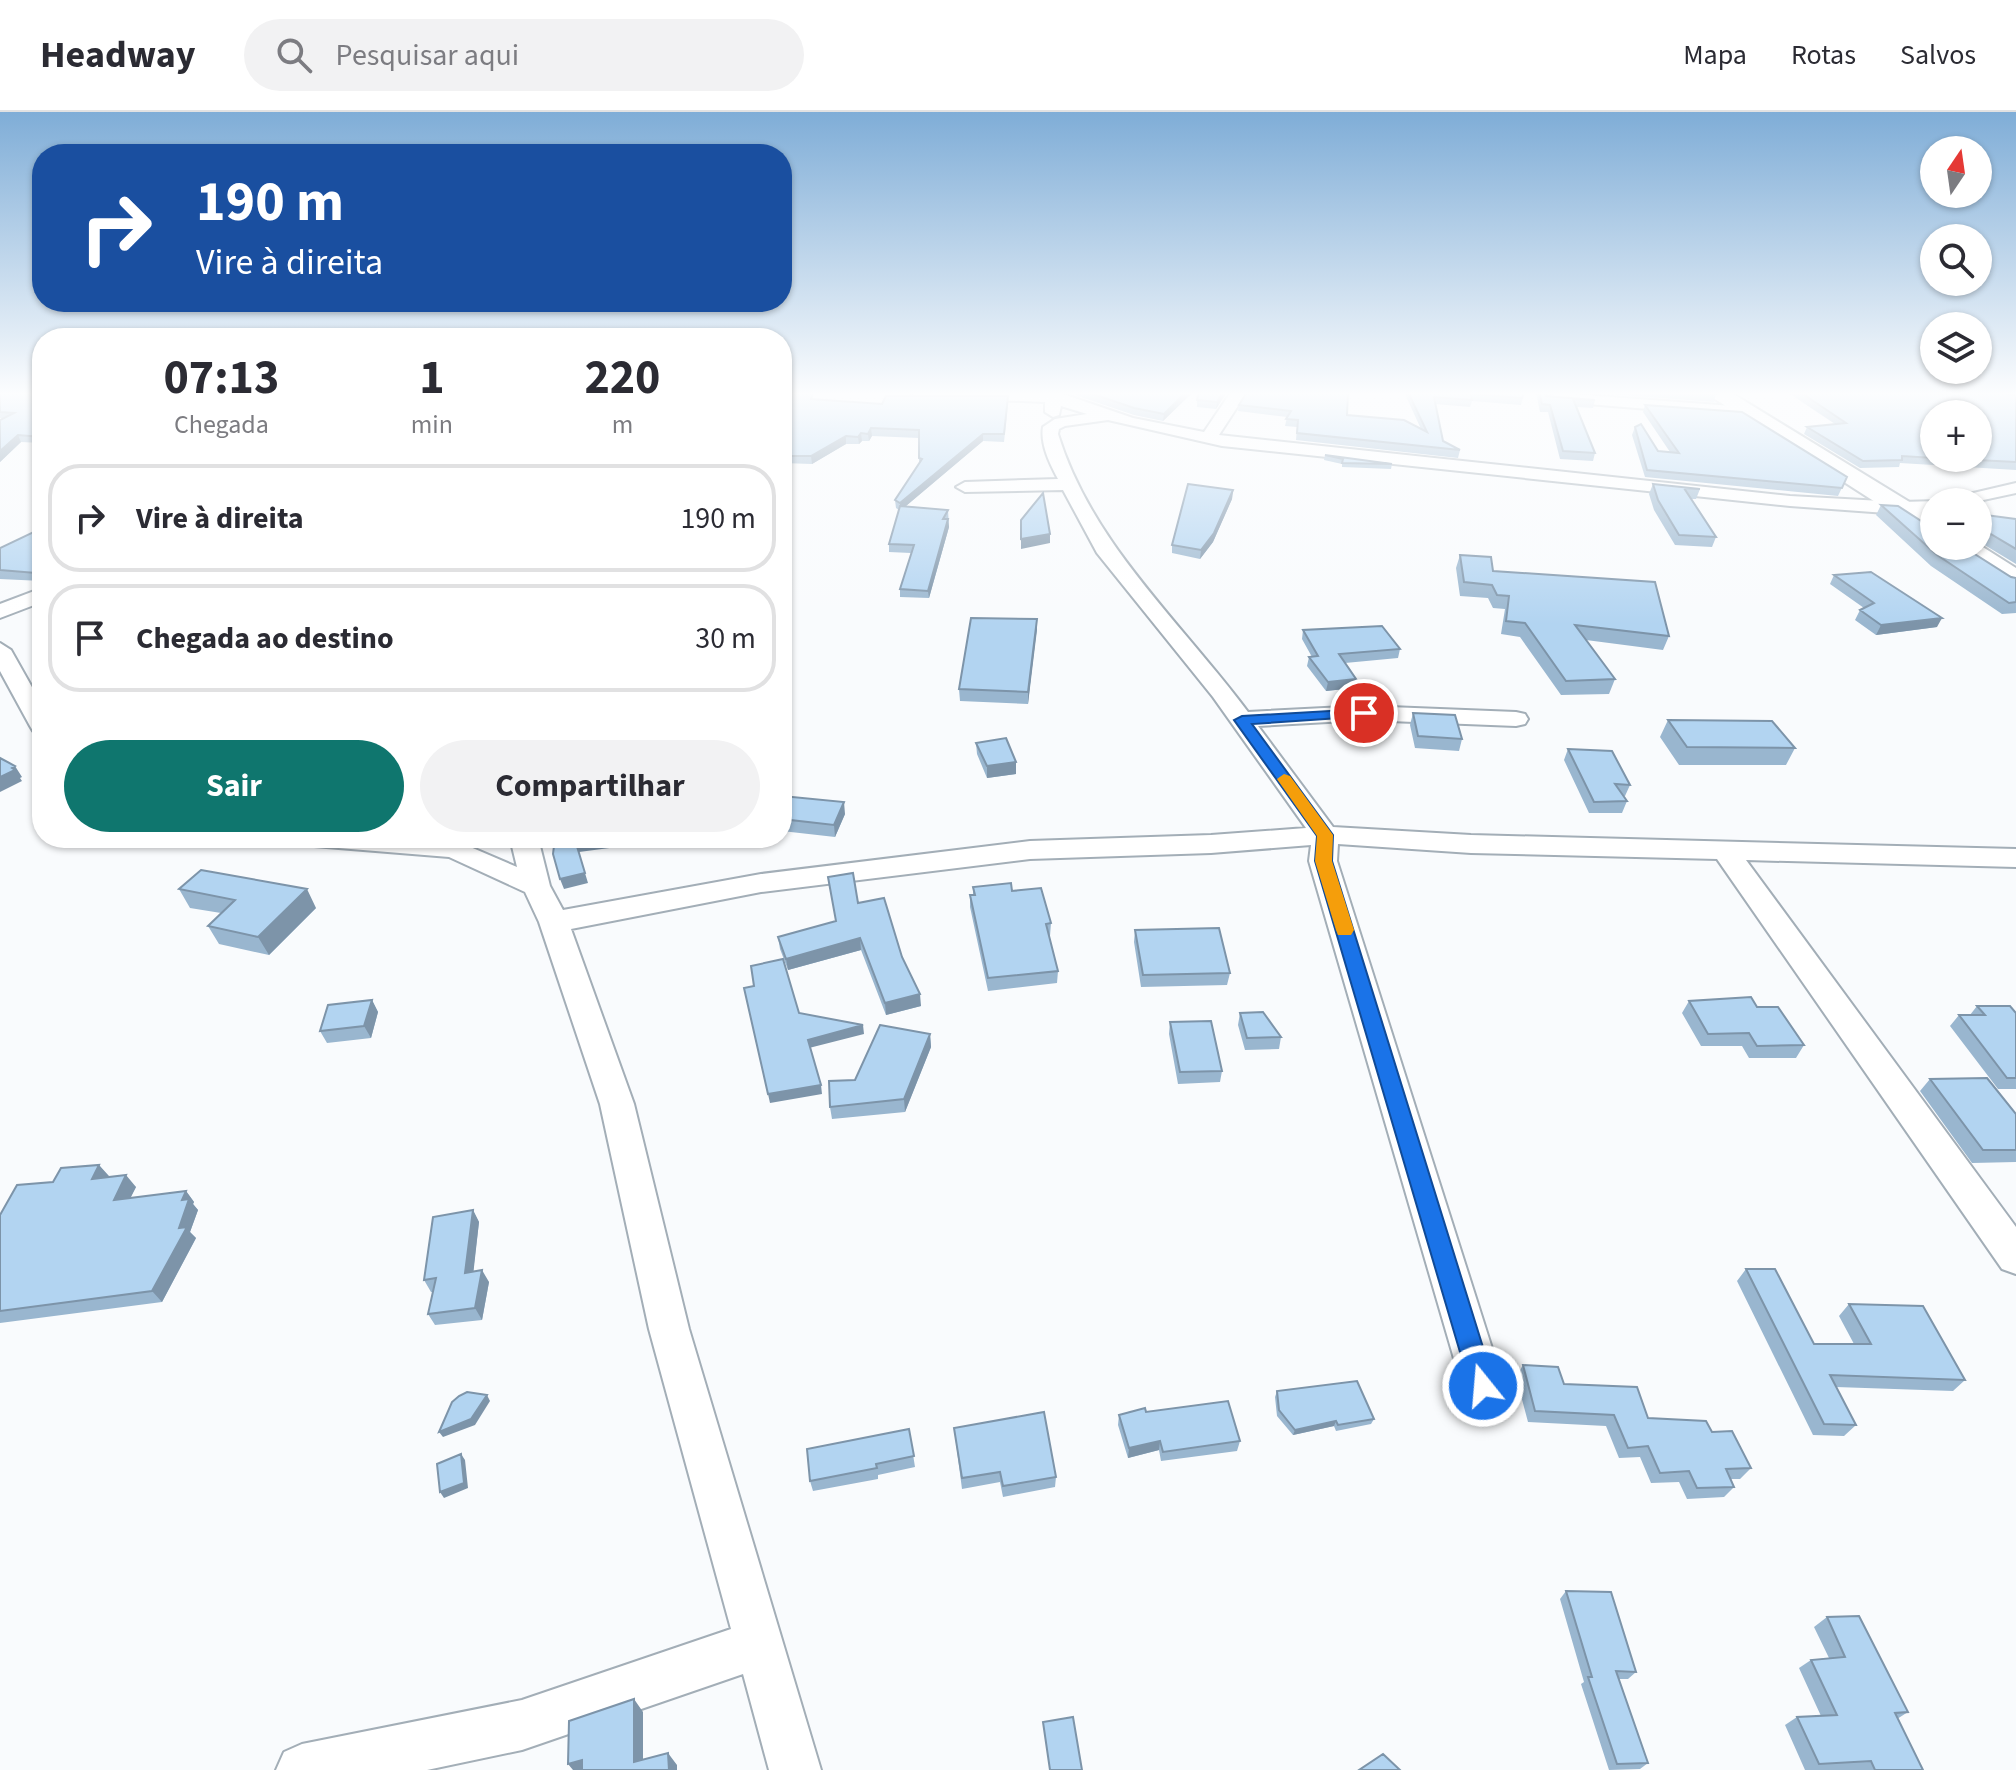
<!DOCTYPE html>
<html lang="pt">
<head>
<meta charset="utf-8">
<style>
  :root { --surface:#fff; --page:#f2f2f3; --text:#2b2b33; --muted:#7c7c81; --line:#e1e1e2; --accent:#0f766e }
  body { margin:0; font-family:"Source Sans 3",sans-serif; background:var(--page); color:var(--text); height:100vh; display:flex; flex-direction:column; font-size:30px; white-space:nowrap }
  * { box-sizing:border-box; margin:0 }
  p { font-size:26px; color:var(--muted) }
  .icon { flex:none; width:44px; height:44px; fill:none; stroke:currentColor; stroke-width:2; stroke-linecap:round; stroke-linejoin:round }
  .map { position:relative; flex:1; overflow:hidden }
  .side { position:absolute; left:32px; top:216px; width:760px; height:520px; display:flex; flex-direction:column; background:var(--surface); border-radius:32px; box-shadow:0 2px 6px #0004 }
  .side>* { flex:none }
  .banner { position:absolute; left:32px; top:32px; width:760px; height:168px; border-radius:32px; box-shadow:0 2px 6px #0004; background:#1a4fa0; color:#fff; overflow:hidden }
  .needle { width:52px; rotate:13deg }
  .buttons { position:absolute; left:1920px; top:24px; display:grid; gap:16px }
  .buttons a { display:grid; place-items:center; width:72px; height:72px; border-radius:50%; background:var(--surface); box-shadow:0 2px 6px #0004; font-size:40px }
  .pin { position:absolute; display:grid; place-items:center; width:68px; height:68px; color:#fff; margin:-34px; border:4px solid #fff; border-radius:50%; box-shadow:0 2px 8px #0007 }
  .me { position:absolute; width:88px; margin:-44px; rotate:343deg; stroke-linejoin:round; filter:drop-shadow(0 0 6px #0008) }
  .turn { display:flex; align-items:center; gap:28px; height:168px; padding:0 32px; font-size:36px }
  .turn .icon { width:104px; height:104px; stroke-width:2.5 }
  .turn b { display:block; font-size:56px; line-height:68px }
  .eta { display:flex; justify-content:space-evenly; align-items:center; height:136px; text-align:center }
  .eta b { font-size:48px; font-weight:700; line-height:56px }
  .button { display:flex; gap:16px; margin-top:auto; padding:16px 32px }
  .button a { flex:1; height:92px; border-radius:48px; background:var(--accent); color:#fff; font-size:32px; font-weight:700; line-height:92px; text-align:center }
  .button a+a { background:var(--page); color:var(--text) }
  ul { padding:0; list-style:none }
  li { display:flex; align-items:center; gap:24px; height:108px; margin:0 16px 12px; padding:0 16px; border:4px solid var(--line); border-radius:32px }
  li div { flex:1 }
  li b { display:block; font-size:30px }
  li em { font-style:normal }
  header { display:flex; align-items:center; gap:48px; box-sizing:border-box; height:112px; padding:0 40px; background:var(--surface); border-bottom:2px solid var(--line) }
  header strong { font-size:38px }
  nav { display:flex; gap:44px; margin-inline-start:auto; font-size:28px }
  .search { width:560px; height:72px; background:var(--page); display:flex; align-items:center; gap:20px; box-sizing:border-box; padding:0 28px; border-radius:44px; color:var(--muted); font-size:30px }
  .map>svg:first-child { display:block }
</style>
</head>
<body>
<header>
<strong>Headway</strong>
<div class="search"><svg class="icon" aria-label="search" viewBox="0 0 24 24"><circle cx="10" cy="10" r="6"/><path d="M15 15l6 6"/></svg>Pesquisar aqui</div>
<nav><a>Mapa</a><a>Rotas</a><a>Salvos</a></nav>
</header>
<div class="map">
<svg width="2016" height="1658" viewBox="0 0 2016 1658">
  <rect width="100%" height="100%" fill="#f9fbfd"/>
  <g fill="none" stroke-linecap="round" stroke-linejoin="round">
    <defs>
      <path id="street" d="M909,280H1057L1133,306L1204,320L1231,280H1247L1219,323L1790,384L1900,390L1939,389L2016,371V381L1974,390H1934V399L1900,402L1790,394L1222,334L1108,308L1065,314L1059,317L1058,322C1092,432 1181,510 1248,600L1364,594L1516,600L1525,602L1528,607L1525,612L1516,614L1364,608L1258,614L1333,715L1471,723L2016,737V755L1746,748L2016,1115V1162L2002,1157L1717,747L1471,741L1338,732L1337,749L1504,1274L1498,1288L1483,1294L1468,1288L1462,1274L1309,749L1311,733L1211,741L1030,747L761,780L571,817L634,992L689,1217L821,1658H769L743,1562L522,1638L427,1658H276L284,1640L302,1632L522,1588L731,1517L649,1217L600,992L539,810L525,780L449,745L314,734L304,732L300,726L454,728L517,755L510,726H538L550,774L563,798L761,762L1030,729L1211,723L1306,716L1213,585L1097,441L1063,378L965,380L956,375L965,370L1058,367C1050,352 1040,332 1043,315L1055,307L1087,302L1061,294L1059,303L1053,305L1045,300V290L917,285Z
        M1557,281L1746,295L1754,300L1746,305L1551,289V283Z
        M42,476V490L0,506V492Z
        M0,531L11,538L42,593V621L33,619L30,614L0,559Z"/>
      <path id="secondary" d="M1704,280H1730L1934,405V424L1925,422Z
        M1978,432L2016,456V477L2006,474L1953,440L1949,434H1978Z"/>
    </defs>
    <use href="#street" stroke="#a3aeb7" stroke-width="4"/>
    <use href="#secondary" stroke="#a3aeb7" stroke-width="4"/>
    <use href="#street" fill="#fff" fill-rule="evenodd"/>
    <use href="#secondary" fill="#fff" fill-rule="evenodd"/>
  </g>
  <path fill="#99b6cf" d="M0,280H42V331L21,330L0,350V308L3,306H0Z
    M782,280L814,288L882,292H1008L1004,330L983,329L906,394L948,398L949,415L929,486L900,485V477L911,441L889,440V432L899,398L896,396L895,388L919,352V326L872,324L869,329H862L859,332H846L812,352L782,351Z
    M1074,280H1193L1163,309L1134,303L1078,284Z
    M1227,280L1216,297L1197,295V288Z
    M1404,280H1521L1524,281L1521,293L1472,289L1470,295L1435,292L1443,329L1460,338L1458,346L1296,328L1297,315L1285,314L1287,305L1238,299L1239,293L1347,303L1421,317Z
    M1536,280H1545L1546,284L1595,288L1593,296L1577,295L1595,341L1593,349L1560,347L1548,300H1540Z
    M1581,280H1713L1716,282L1714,290Z
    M1787,280H2004L2006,282L2016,283V358L1900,351L1899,355L1860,356L1804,322L1807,315L1835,312Z
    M1645,293L1847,365L1838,384L1645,365L1632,323L1635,315L1658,339L1670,340L1643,300Z
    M1325,343L1392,352L1391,357L1342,355V352L1324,348Z
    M1653,372L1700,377L1696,387H1691L1716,425L1712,435L1675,433L1654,398L1649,382Z
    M1233,378L1232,387L1213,430L1200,447L1172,441V433Z
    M1881,393L1934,434L2016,466V501L2002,502L1931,454L1876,403Z
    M1978,402L2016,407V452L1978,429Z
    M42,416V469L0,467V436Z
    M1460,443L1493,459L1669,524L1663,538L1586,528L1615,567L1609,582L1561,583L1520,525L1501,522L1505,497L1493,496L1488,486L1460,484L1456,456Z
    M1834,463L1937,515L1876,523L1855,508L1860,498L1864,496L1830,472Z
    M1037,507L1028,592L960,589L959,577Z
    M1303,518L1400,537L1398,546L1345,551L1354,576L1326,579L1307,554L1309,545H1312L1302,527Z
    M1413,601L1462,627L1459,639L1415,636L1410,613Z
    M1668,608L1795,636L1786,653H1679L1660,625Z
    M976,631L1016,650V662L987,666L977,642Z
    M1568,637L1630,673L1625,684H1623L1627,689L1622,701H1589L1564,648Z
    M782,684L845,702L835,725L782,719Z
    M973,775L1012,779L1051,811L1050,824H1049L1058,859L1057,871L988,879L970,795V783H973Z
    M179,777L316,796L269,843L219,832L208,814L221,801L190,796Z
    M858,791L902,845L921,894L886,903L861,838L788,858L780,837L778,825L835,810Z
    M1135,818L1230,861L1227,873L1141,875L1134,830Z
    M372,888L378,900L371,926L327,931L320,919Z
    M1689,889L1757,895L1804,933L1796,946H1749L1742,934H1701L1682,901Z
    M1977,894L2016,901V977H1998L1950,914L1959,903H1970Z
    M1240,901L1281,925L1279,937L1245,938L1238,913Z
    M1170,910L1222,959L1220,970L1178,972L1169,922Z
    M930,922L931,935L905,1000L832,1007L830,995L855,968Z
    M1930,967L2016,1002V1050L1972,1051L1920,979Z
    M99,1053L108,1065L136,1075L130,1086L186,1079L194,1090L193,1092L198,1098L190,1120L196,1126L162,1190L0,1211V1103L53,1070Z
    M473,1098L479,1110L473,1160L489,1170L482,1208L435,1213L428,1202L433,1180H431L424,1168Z
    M1746,1157L1814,1232H1854L1839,1204L1849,1192L1965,1268L1953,1279L1836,1275L1856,1313L1844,1324L1813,1323L1737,1169Z
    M1523,1253L1564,1272L1648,1306L1712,1320L1751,1356L1740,1367H1731L1734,1375L1724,1385L1687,1387L1679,1370L1651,1371L1640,1345L1619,1346L1606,1314L1528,1310L1516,1265Z
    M1277,1279L1374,1307L1371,1312L1336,1319L1334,1314L1293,1323L1277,1304L1275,1285Z
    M1146,1300L1240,1329L1237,1339L1161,1349L1159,1338L1128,1346L1118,1313L1119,1303Z
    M954,1316L1056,1365L1055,1375L1003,1385L1000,1370L962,1377Z
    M909,1317L915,1355L878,1363V1367L813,1379L810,1369Z
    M1566,1479L1636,1560L1628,1567H1619L1648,1651L1640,1657L1609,1658L1581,1572L1584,1570L1560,1487Z
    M1827,1505L1908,1600L1897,1607L1923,1658H1805L1785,1613L1797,1605L1821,1604L1799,1556L1811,1548L1829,1546L1814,1515Z"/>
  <path fill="#7d94a9" d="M1186,280H1193L1163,309L1164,302Z
    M1223,280H1227L1216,297L1217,290Z
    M871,316L872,324L869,329L868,322Z
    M861,321L862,329L859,332L858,325Z
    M983,322V329L900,399V391Z
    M18,323L21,330L0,350V339Z
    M846,324V332L812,352L811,344Z
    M1233,378L1232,387L1213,430L1200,447L1201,438Z
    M948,407L949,415L929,486L928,479Z
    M1984,418L1978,428V419Z
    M1050,422V431L1021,437V427Z
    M42,456V469L41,470L36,461Z
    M1942,506L1937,515L1876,523L1881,513Z
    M1037,507V518L1028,592V580Z
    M1356,567L1354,576L1326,579L1328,570Z
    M1016,650V662L987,666V654Z
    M15,654L22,665L20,666L22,669L0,680V665Z
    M844,690L845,702L835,725L834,713Z
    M611,726H662L663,729L579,740L576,731Z
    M585,761L588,771L564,777L560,767Z
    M307,777L316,796L269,843L258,825Z
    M860,826L861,838L788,858L786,847Z
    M920,882L921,894L886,903L885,891Z
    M372,888L378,900L371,926L364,914Z
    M863,913L864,922L809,936L808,928Z
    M930,922L931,935L905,1000L904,987Z
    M821,973L822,982L770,991L768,982Z
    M99,1053L109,1064L101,1078L92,1067Z
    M126,1063L136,1075L124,1099L114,1088Z
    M186,1079L194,1090L193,1092L198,1098L190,1120L196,1126L162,1190L152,1179L179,1116L182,1088Z
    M473,1098L479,1110L472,1173L465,1161Z
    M482,1158L489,1170L482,1208L475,1196Z
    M487,1283L490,1289L475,1313L443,1325L439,1320Z
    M1336,1309L1334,1314L1293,1323L1295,1318Z
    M1160,1329L1159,1338L1128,1346L1129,1336Z
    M461,1342L465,1348L468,1376L444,1386L440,1380Z
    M634,1587L643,1600V1658L634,1650Z
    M668,1641L677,1653V1658H669Z
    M582,1648L591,1658H573L568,1652Z"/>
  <path fill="#b2d4f1" stroke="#7d94a9" stroke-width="2" d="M0,280H42V325L18,323L0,339V308L14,301L0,300Z
    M782,280H813L811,287L882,292L886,284H1008L1004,322H983L900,391L895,388L922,347L919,346V318L871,316L868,322L861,321L858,325L846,324L811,344H782Z
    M1087,280H1186L1164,302L1134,296Z
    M1199,280H1223L1217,290L1197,288Z
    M1247,280H1348L1347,303L1404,308L1427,320L1408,280H1521L1524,281L1522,286L1471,282L1472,288L1434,285L1443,329L1460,338L1297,321L1298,308L1286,307L1291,299L1239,293Z
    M1539,280H1545L1546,284L1595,288L1573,287L1595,341L1563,339L1550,293L1542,292Z
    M1689,280H1713L1716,282Z
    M1800,280H2004L2006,282L2016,283V350L1937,346H1978V302H1934V346L1902,344V348L1863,349L1807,315L1846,311Z
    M1645,293L1742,300L1847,365L1842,376L1647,358L1635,315L1641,312L1658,339L1679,341Z
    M1325,343L1392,352L1342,351L1343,347Z
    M1188,372L1233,378L1214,421L1201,438L1172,433Z
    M1653,372L1700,377L1684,376L1716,425L1679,423L1658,388Z
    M1043,381L1050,422L1021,427V408Z
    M1881,393L1898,394L1929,414L1934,415V434H1962L2011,465L2016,466V490L2009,491L1937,443Z
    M900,394L948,398L943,407H948L928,479L900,477L914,433L889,432Z
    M1978,402L2016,407V437L1984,418L1978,419Z
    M42,416V456L36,461L0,458V436Z
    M1460,443L1491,445L1493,459L1655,470L1669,524L1575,513L1615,567L1566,569L1525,511L1506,509L1509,484L1497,483L1492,473L1464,470Z
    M1871,460L1942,506L1881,513L1860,498L1874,491L1834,463Z
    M971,506L1037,507L1028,580L959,577Z
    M1382,514L1400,537L1339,542L1356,567L1328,570L1309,545L1318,544L1303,518Z
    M1413,601L1455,603L1462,627L1418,624Z
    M1668,608L1772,609L1795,636L1687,635Z
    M1006,626L1016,650L987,654L976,631Z
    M1568,637L1612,639L1630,673L1615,672L1627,689L1594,690Z
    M0,646L15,654L12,656L15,658L0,665Z
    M782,684L844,690L834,713L782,707Z
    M555,726H611L576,731L585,761L560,767L553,742Z
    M201,758L307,777L258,825L208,814L235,788L179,777Z
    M853,761L858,791L884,786L902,845L920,882L885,891L860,826L786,847L778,825L836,809L828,765Z
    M1011,771L1012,779L1041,776L1051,811L1046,812L1058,859L988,866L970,783H975L973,775Z
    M1219,816L1230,861L1143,863L1135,818Z
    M783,847L799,901L863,913L808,928L821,973L768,982L744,876L754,874L751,854Z
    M1751,885L1757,895H1778L1804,933L1757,934L1749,921L1708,922L1689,889Z
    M372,888L364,914L320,919L328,893Z
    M1977,894H2010L2016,901V966H2007L1959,903H1985Z
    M1263,900L1281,925L1247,926L1240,901Z
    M1211,909L1222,959L1180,960L1170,910Z
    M880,913L930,922L904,987L830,995L829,969L855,968Z
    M1987,966L2016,1002V1038H1983L1930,967Z
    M99,1053L92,1067L126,1063L114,1088L186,1079L182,1088L189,1087L179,1116L187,1115L152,1179L0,1199V1103L17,1073L53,1070L61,1056Z
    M473,1098L465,1161L482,1158L475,1196L428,1202L436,1166L424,1168L433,1105Z
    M1746,1157H1775L1814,1232H1871L1849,1192L1923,1194L1965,1268L1830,1263L1856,1313L1824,1312Z
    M1523,1253L1558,1255L1564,1272L1637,1275L1648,1306L1706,1309L1712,1320L1732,1319L1751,1356L1726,1357L1734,1375L1697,1376L1689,1359L1660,1361L1648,1334L1628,1336L1614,1303L1535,1299Z
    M1357,1269L1374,1307L1338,1313L1336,1309L1295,1318L1279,1298L1277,1279Z
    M467,1280L487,1283L471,1307L439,1320L452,1290L459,1284Z
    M1228,1289L1240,1329L1163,1340L1160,1329L1129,1336L1119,1303L1145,1296L1146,1300Z
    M1044,1300L1056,1365L1003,1374L1000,1360L962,1366L954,1316Z
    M909,1317L914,1344L876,1352L877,1356L810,1369L807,1337Z
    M461,1342L464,1371L440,1380L437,1352Z
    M1566,1479L1611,1480L1636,1560L1616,1559L1648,1651L1617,1652L1588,1565H1592Z
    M1859,1504L1908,1600L1895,1601L1923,1658H1875L1871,1649L1819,1652L1797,1605L1837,1603L1811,1548L1845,1545L1827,1505Z
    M634,1587V1650L668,1641L669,1658H582V1648L568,1652L569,1609Z
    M1073,1605L1082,1658H1050L1043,1610Z
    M1383,1642L1400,1658H1359Z"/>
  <linearGradient id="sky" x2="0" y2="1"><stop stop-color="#7fadd7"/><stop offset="0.55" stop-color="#fcfdfe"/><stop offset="1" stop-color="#fcfdfe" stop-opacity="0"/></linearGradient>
  <rect width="2016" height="512" fill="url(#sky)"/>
  <path fill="#1a73e8" stroke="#114b97" stroke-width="2" d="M1364,597L1371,601L1369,604L1252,612L1333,723L1332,749L1495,1274L1492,1283L1483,1286L1474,1283L1470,1274L1315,749L1317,724L1234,608L1242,604Z"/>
  <path fill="#f59e0b" d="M1284,662L1290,664L1333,723L1332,749L1354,818L1351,823H1338L1336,818L1315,749L1317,724L1277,667Z"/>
</svg>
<div class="buttons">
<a><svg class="needle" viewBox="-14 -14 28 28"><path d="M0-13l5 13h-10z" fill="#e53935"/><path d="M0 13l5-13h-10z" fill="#7c7c81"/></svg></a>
<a><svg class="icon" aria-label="search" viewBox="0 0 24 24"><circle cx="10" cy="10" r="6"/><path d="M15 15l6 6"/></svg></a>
<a><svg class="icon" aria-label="layers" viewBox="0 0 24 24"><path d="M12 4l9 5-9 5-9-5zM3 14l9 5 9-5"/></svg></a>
<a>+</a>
<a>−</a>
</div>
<div class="pin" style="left:1364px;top:601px;background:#d93025"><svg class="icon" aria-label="arrive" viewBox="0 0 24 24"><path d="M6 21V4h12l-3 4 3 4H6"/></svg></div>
<svg class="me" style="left:1483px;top:1274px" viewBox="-20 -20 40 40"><circle r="17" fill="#1a73e8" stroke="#fff" stroke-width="3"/><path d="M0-11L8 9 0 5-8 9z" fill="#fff"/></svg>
<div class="banner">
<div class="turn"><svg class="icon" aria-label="right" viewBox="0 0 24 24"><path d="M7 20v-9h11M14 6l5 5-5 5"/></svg><div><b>190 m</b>Vire à direita</div></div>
</div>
<section class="side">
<div class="eta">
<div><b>07:13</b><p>Chegada</p></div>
<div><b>1</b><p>min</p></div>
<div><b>220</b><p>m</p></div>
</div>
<ul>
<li><svg class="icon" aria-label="right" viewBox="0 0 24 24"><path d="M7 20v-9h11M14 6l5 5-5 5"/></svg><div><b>Vire à direita</b></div><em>190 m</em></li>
<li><svg class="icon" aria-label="arrive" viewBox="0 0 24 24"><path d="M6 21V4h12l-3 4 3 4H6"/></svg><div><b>Chegada ao destino</b></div><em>30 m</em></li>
</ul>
<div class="button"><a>Sair</a><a>Compartilhar</a></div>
</section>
</div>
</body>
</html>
